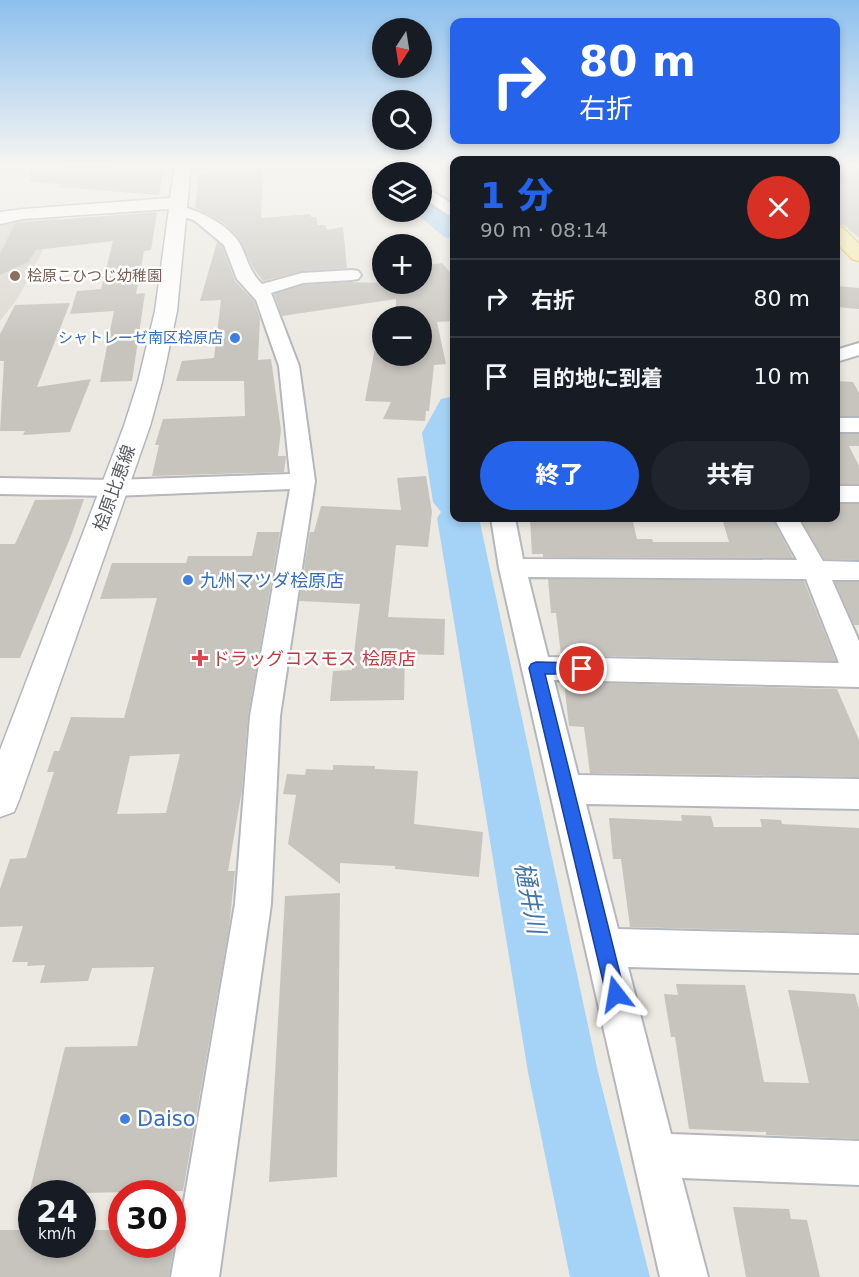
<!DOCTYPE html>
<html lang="ja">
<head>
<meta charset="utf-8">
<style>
  :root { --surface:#171b24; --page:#20242c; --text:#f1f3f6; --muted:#9ea1a6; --line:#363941; --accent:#2563eb }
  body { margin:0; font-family:"DejaVu Sans","Noto Sans JP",sans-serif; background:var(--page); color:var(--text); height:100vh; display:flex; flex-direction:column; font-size:22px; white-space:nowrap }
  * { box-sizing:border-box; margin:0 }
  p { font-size:20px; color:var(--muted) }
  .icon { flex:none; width:33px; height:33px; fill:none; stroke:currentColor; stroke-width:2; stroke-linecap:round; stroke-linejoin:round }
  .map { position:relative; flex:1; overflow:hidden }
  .details { position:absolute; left:450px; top:156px; width:390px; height:366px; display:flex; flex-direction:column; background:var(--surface); border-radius:12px; box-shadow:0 3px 9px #0003 }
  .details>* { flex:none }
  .guide { position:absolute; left:450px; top:18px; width:390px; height:126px; border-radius:12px; box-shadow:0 3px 9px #0003; background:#2563eb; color:#fff; overflow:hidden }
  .needle { width:39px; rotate:192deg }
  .tools { position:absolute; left:372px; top:18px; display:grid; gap:12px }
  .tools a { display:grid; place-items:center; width:60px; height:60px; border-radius:50%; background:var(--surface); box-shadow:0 3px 9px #0003; font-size:30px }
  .speed { position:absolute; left:18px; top:1180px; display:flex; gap:12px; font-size:30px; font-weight:700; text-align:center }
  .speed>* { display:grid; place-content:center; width:78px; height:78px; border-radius:50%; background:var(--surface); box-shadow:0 3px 9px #0003; line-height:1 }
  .speed small { font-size:15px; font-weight:400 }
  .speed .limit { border:9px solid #d22; background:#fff; color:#111 }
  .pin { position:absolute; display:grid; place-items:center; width:51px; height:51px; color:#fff; margin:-26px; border:3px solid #fff; border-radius:50%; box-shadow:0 2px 6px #0007 }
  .me { position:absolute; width:66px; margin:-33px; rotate:346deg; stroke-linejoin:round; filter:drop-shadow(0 0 4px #0008) }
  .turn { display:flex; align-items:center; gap:21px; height:126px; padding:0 30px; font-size:27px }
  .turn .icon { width:78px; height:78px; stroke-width:2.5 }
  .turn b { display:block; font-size:42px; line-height:51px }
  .round { display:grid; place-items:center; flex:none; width:63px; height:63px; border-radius:32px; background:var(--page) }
  .overview { display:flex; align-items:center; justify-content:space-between; height:102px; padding:0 30px }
  h1 { font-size:36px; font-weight:800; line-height:45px; color:var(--accent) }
  .primary-button { display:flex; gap:12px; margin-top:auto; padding:12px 30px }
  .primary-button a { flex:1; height:69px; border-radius:36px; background:var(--accent); color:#fff; font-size:24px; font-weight:800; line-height:69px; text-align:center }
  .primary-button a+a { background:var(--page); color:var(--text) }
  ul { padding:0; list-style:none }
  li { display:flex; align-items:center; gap:18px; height:78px; padding:0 30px; border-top:2px solid var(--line) }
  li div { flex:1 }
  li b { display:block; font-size:22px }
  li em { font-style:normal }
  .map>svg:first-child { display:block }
</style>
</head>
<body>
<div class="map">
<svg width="859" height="1277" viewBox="0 0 859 1277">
  <rect width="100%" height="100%" fill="#ebe9e1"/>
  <path fill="#dbd8cf" d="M60,218L18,298L0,321V222Z"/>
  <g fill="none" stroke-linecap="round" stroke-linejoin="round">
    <path fill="#a5d3f8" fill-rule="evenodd" d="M352,165H381L393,172H382V182L355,170Z
      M422,196L431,198L454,218V239L444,237L415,212H422Z
      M454,396V518H479L598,1072L650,1277H570L528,1072L437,518L441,512L433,502L422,433L441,399Z"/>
  </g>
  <path fill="#c7c4be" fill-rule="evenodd" d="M86,165L163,171L159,195L58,187L61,184L30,182V169Z
    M846,165H859V238L845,226L836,224V179Z
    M263,167L261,218L311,214V217H316L318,225H325L327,230L343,227L347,268L302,271L263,281L254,269L237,235L222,222L195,208L199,174Z
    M157,212L151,250L144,251L136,294L145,293L132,381L100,382L114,311L70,314L77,291L101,289L113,241L36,250L28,262L0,275V254L15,223Z
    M217,242L222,246L235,281L254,301L260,319L258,360L271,359L281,430L278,456H286L284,472L152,476L159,445H155L163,419L245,416L244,381H176L182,361L214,358L221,300L200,301Z
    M442,263L454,277V321L437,322L446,364L434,365L429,411H426L425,421L383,419L391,402L365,401L375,348H382V356H422V316H396V299L282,316L274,294L303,285L349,282L422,284V266Z
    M836,286L859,288V309L836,307Z
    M70,303L37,387L91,379L70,432L23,435L25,431H0L4,361H0V334L15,305Z
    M836,381L853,382L859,393V416H836Z
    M836,434H859V446H849L859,466V484H836Z
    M426,476L432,512L428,547L396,545L388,617L445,619L444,655L405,654L404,700L330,701L333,671L352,670L360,604L299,601L310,532H314L321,506L401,510L397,478Z
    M84,499L71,536L20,658H0V544H15L35,500Z
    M836,504H859V560L824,559L800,518H836Z
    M530,518H632L637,539H652L653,542H729L722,518H772L793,558L543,557V554H532Z
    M257,532H280L248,716L242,790L228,871H235L229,928L183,1191L29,1194L65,1047L137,1046L154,967L92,968L88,981L40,983L45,965L27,966L28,962H12L23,926L0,927V889L10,859L26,858L54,772H47L54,751H59L71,717L124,718L157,598L100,599L112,563H186L188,556H252ZM180,754L166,813L117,814L130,756Z
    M548,579L804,581L836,661L561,655L556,613H551Z
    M835,582H859V625H854Z
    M564,682L837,689L859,740V777L590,773L584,727L569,726Z
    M333,765L375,766V769L418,771L414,824L483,832L479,877L395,869V866L340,863V884L288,844L296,795L283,794L287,774L305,775L306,769L333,770Z
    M681,815L711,816L714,827H762L760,819L781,820L782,824L859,828V933L630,927L621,859H613L609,818L682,821Z
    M340,893L337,1177L269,1182L285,896Z
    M676,984L745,985L764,1082L809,1083L788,990L855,994L859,1009V1139L766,1135V1132L689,1129L675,1037H671L664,994L678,995Z
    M733,1207L789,1209L791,1219L807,1220L820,1277H746Z
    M0,1230H32V1245H82V1230H122V1245H174L169,1277H0Z"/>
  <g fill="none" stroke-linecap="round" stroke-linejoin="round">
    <defs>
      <path id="street" d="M422,185L454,205V217L448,215L422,197Z
        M177,205C197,210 229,224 240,244C247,258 250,273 262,284L302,273L352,270L358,271L361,275L358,279L352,280L303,283L271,293L299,366L315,481L280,716L271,904L219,1277H171L235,904L250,716L290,489L113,496L0,494V478L113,480L290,474L279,366L256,300L237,279L224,245L194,220L171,213L169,210L171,207Z
        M859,343V355L836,362V350Z
        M836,418H859V432H836Z
        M836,486H859V502H836Z
        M491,518H515L523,559L797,560L774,518H798L823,561L859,562V580H832L859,641V687L554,680L578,775L859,779V809L586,804L618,929L859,935V973L628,967L671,1134L859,1141V1185L682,1178L708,1277H660L499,568ZM528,577L806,579L839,663L548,657Z"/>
      <path id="secondary" d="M175,165H191L177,311L162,382L150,426L19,800L14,812L0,817V750L124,426L138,382L155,311L169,209L23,219L0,224V212L23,209L170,198Z"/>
      <path id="primary" d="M836,226L843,228L859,244V261L852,259L836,242Z"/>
    </defs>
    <use href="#street" stroke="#b4b7bb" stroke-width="4"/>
    <use href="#secondary" stroke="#b3b6bb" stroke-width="3"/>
    <use href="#primary" stroke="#e5c160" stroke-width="3"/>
    <use href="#street" fill="#fff" fill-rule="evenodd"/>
    <use href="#secondary" fill="#fff" fill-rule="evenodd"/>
    <use href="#primary" fill="#f8ecaa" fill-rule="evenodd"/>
  </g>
  <linearGradient id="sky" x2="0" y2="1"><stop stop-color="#8dc0ee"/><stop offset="0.48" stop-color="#f6f5f2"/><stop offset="1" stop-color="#f6f5f2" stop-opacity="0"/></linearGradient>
  <rect width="859" height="344" fill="url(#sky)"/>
  <path fill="#2563eb" stroke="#184099" stroke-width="1.5" d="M536,662L582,663L587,665L589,669L587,673L582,674H545L625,994L622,1001L616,1004L609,1001L606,994L529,668L531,664Z"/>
  <circle fill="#8d6e63" stroke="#fff" stroke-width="2" cx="15" cy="276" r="6"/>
  <g fill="#3f7fe0" stroke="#fff" stroke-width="2">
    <circle cx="235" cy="338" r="6"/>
    <circle cx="188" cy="580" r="6"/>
    <circle cx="125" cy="1119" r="6"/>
  </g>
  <path fill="#e0444e" stroke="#fff" stroke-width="2" d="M197 649h6v6h6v6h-6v6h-6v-6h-6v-6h6z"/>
  <g text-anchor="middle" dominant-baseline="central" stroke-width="5" stroke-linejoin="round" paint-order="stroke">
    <g font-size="15" fill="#785e54" stroke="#fff" text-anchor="start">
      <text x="27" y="276">桧原こひつじ幼稚園</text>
    </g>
    <g font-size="15" fill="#366cbe" stroke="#fff" text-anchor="end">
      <text x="223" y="338">シャトレーゼ南区桧原店</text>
    </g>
    <g font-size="18" fill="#5a5d61" stroke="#fff">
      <text transform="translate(114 488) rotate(-70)">桧原比恵線</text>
    </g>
    <g font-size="18" fill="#366cbe" stroke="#fff" text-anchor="start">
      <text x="200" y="580">九州マツダ桧原店</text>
    </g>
    <g font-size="18" fill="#be3a42" stroke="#fff" text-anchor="start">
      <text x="212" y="658">ドラッグコスモス 桧原店</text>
    </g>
    <g font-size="21" fill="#366cbe" stroke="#fff" text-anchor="start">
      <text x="137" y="1119">Daiso</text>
    </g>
    <g font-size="24" font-style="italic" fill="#4474a7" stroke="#fff">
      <text transform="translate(530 898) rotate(79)">樋井川</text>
    </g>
  </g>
</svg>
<div class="tools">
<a><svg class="needle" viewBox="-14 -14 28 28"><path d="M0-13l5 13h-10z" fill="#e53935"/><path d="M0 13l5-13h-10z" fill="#9ea1a6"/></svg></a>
<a><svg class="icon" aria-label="search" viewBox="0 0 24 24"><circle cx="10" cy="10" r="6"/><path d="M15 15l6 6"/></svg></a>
<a><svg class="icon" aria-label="layers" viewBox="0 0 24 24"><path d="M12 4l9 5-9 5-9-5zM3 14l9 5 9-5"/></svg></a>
<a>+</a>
<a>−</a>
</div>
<div class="speed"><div>24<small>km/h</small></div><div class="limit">30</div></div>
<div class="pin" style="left:582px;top:669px;background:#d93025"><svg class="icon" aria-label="arrive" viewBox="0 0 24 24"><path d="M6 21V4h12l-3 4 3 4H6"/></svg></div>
<svg class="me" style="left:616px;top:994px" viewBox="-20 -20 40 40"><path d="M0-17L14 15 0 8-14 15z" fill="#2563eb" stroke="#fff" stroke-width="4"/></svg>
<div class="guide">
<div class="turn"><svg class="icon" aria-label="right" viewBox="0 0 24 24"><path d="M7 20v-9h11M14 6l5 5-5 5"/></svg><div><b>80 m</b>右折</div></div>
</div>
<section class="details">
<div class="overview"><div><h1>1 分</h1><p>90 m · 08:14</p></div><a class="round" style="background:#d93025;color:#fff"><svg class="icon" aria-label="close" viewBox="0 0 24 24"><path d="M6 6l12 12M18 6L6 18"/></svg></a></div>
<ul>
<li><svg class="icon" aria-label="right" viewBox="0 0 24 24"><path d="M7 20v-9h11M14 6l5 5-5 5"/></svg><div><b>右折</b></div><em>80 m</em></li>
<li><svg class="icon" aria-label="arrive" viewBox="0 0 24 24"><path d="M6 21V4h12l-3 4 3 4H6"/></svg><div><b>目的地に到着</b></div><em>10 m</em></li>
</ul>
<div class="primary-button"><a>終了</a><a>共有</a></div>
</section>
</div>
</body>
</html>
